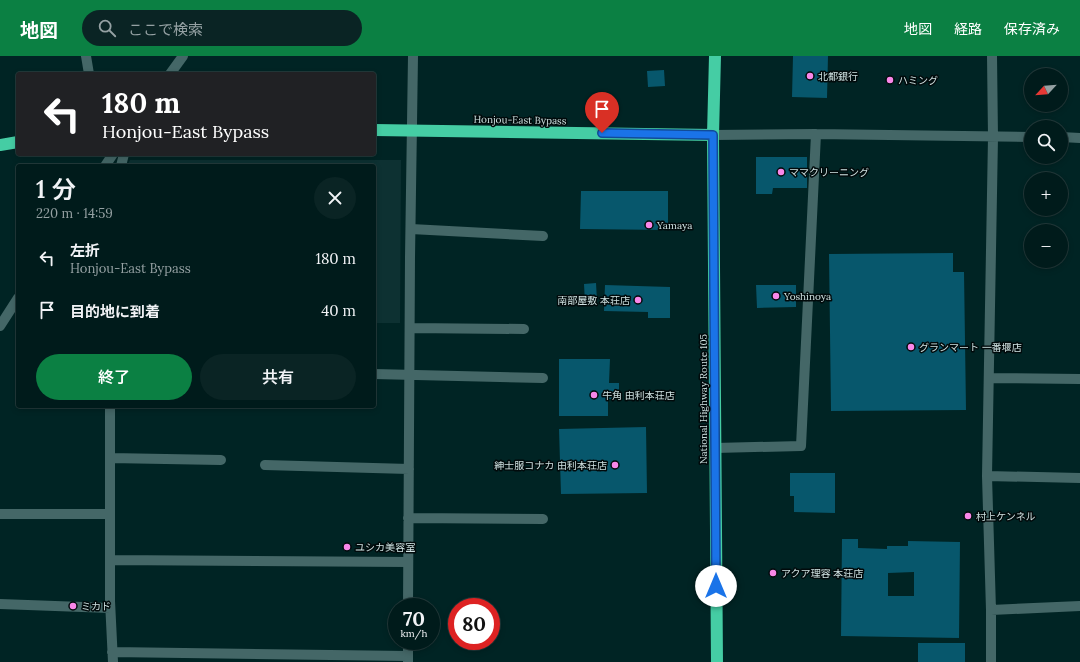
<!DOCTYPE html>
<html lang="ja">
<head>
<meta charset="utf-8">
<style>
  :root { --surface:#001b1b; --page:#0a2424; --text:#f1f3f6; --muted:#95a1a3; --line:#22393a; --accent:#0b8043 }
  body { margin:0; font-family:Lora,"Noto Sans JP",serif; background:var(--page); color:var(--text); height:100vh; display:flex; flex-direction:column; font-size:15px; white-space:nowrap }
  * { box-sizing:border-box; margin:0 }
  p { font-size:13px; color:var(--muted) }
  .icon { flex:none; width:22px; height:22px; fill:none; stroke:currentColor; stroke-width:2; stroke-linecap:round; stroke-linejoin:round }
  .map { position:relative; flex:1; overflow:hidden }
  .panel { position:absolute; left:16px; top:108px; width:360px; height:244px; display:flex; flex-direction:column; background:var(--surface); border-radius:4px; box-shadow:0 2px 6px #0003,0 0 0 1px var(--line) }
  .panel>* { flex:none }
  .hud { position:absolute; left:16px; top:16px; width:360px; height:84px; border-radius:4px; box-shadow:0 2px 6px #0003,0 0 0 1px var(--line); background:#202124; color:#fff; overflow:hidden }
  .needle { width:26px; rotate:244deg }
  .buttons { position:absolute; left:1024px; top:12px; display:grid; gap:8px }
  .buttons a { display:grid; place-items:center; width:44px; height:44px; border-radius:50%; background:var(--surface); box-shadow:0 2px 6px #0003,0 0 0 1px var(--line); font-size:20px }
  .speed { position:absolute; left:388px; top:542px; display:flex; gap:8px; font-size:20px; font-weight:700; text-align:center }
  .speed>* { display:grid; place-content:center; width:52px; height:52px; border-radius:50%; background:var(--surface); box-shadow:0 2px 6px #0003,0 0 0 1px var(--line); line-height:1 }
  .speed small { font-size:10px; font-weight:400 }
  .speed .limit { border:6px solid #d22; background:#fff; color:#111 }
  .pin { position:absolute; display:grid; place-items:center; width:34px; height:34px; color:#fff; margin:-41px -17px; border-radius:50% 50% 50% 0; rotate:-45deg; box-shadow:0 0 4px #0007 }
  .pin .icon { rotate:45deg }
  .me { position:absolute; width:44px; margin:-22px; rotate:0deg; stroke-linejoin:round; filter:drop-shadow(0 0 3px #0008) }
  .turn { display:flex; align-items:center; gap:14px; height:84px; padding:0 20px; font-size:18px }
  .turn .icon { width:52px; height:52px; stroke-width:2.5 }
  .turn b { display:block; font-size:28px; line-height:34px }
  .round { display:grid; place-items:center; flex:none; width:42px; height:42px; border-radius:21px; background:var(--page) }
  .summary { display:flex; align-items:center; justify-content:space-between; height:68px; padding:0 20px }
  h1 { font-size:24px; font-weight:600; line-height:30px }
  .cta { display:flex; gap:8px; margin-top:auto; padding:8px 20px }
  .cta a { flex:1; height:46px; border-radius:24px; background:var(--accent); color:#fff; font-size:16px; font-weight:600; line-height:46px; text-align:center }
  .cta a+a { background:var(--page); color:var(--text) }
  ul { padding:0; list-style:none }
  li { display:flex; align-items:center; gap:12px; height:52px; padding:0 20px }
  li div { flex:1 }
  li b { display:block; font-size:15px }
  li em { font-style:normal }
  header { display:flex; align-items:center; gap:24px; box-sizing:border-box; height:56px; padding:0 20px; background:var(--accent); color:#fff }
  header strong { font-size:19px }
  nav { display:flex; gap:22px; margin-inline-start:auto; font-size:14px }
  .search { width:280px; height:36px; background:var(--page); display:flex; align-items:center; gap:10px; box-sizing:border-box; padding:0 14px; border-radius:22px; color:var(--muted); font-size:15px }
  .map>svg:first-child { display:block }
</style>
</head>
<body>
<header>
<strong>地図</strong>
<div class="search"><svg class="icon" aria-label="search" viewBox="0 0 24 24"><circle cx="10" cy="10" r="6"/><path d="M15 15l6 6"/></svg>ここで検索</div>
<nav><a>地図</a><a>経路</a><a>保存済み</a></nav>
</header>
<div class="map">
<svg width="1080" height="606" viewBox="0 0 1080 606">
  <rect width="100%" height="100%" fill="#002424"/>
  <path fill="#0d3132" d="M130,104H401L400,267H374V110H127Z"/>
  <path fill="#07576c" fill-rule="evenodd" d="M793,0H828L827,42L792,41Z
    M664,14L665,30L648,31L647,15Z
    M756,101H807V132H773L772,138H756Z
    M581,135H668V174L580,173Z
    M953,197V216H964L966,354L831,355L829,198Z
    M596,227L597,245L585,246L584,228Z
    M605,229L670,231V262H648V256L604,255Z
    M756,229H796V251L757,252Z
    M559,303H610L609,327H619V343H608V360H559Z
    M646,371L647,437L561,438L559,373Z
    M790,417H835V457L794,456V440H790Z
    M842,483H858V492L887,493V490H908V485L960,486L959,582L841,580ZM914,516V540H888V517Z
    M918,587H965V606H918Z"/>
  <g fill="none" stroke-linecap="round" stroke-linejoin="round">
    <path stroke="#446767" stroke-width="10" d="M86,0L89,18
      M170,18L183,0
      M713,79L816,78L1031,81
      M1061,81L1080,82
      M105,110L113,98
      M121,110L124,98
      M411,173L543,180
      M0,270L18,242
      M410,272L524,273
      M374,318L543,322
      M989,322L1080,323
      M110,350V545L113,606
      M715,392L801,390L816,78
      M110,402L221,404
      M265,409L409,413
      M987,420L1080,422
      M0,458H110
      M408,462L543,463
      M110,504L408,506
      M0,548L110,552
      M408,551L410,201L413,0
      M991,554L1080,550
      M112,596L408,600
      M408,606V585
      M991,606V554L987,420L993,81L992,0"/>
    <path stroke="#45cda4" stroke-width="12" d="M715,0L713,79L717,606
      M374,74L713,79
      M0,89L18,86"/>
  </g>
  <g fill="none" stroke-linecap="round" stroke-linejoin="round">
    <defs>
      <path id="route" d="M602,77L713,79L716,530"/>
    </defs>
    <use href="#route" stroke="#114b97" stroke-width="10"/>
    <use href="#route" stroke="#1a73e8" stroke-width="7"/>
  </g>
  <g fill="#f987e9" stroke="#010a0b" stroke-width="1.5">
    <circle cx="810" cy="20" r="4"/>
    <circle cx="890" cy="24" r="4"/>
    <circle cx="781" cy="116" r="4"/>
    <circle cx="649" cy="169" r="4"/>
    <circle cx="776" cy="240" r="4"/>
    <circle cx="638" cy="244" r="4"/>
    <circle cx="911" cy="291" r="4"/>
    <circle cx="594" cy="339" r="4"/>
    <circle cx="615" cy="409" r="4"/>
    <circle cx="968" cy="460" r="4"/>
    <circle cx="347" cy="491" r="4"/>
    <circle cx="773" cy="517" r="4"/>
    <circle cx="73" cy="550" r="4"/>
  </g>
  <g text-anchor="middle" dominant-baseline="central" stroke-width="3" stroke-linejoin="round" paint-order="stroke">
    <g font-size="10" fill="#cee1e1" stroke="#010a0b" text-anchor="start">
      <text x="818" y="20">北都銀行</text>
      <text x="898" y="24">ハミング</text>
      <text x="789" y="116">ママクリーニング</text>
      <text x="657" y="169">Yamaya</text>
      <text x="784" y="240">Yoshinoya</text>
      <text x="630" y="244" text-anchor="end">南部屋敷 本荘店</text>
      <text x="919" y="291">グランマート 一番堰店</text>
      <text x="602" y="339">牛角 由利本荘店</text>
      <text x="607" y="409" text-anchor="end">紳士服コナカ 由利本荘店</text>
      <text x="976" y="460">村上ケンネル</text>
      <text x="355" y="491">ユシカ美容室</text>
      <text x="781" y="517">アクア理容 本荘店</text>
      <text x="81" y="550">ミカド</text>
    </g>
    <g font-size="10" fill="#cee1e1" stroke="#010a0b">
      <text transform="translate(520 64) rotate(1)">Honjou-East Bypass</text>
      <text transform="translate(703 343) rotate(-90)">National Highway Route 105</text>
    </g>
  </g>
</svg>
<div class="buttons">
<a><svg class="needle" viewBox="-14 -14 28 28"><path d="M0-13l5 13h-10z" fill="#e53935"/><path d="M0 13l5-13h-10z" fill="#95a1a3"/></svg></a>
<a><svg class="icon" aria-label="search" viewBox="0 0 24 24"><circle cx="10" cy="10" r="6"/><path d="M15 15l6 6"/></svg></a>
<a>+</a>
<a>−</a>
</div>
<div class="speed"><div>70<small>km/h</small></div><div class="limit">80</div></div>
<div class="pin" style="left:602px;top:77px;background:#d93025"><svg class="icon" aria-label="arrive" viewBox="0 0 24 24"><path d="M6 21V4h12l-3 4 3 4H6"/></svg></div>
<svg class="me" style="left:716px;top:530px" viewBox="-20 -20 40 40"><circle r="19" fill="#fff"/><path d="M0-13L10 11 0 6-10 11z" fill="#1a73e8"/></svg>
<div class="hud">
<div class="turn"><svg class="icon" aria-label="left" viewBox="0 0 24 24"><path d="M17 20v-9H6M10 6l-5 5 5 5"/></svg><div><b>180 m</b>Honjou-East Bypass</div></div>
</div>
<section class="panel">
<div class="summary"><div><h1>1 分</h1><p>220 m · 14:59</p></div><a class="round"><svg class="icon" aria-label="close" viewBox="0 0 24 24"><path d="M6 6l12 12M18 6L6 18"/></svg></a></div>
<ul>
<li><svg class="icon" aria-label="left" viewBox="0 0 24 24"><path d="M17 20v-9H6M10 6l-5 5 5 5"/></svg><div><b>左折</b><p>Honjou-East Bypass</p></div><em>180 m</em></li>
<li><svg class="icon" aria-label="arrive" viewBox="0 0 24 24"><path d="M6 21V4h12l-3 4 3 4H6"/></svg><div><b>目的地に到着</b></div><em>40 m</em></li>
</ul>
<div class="cta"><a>終了</a><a>共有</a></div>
</section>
</div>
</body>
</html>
